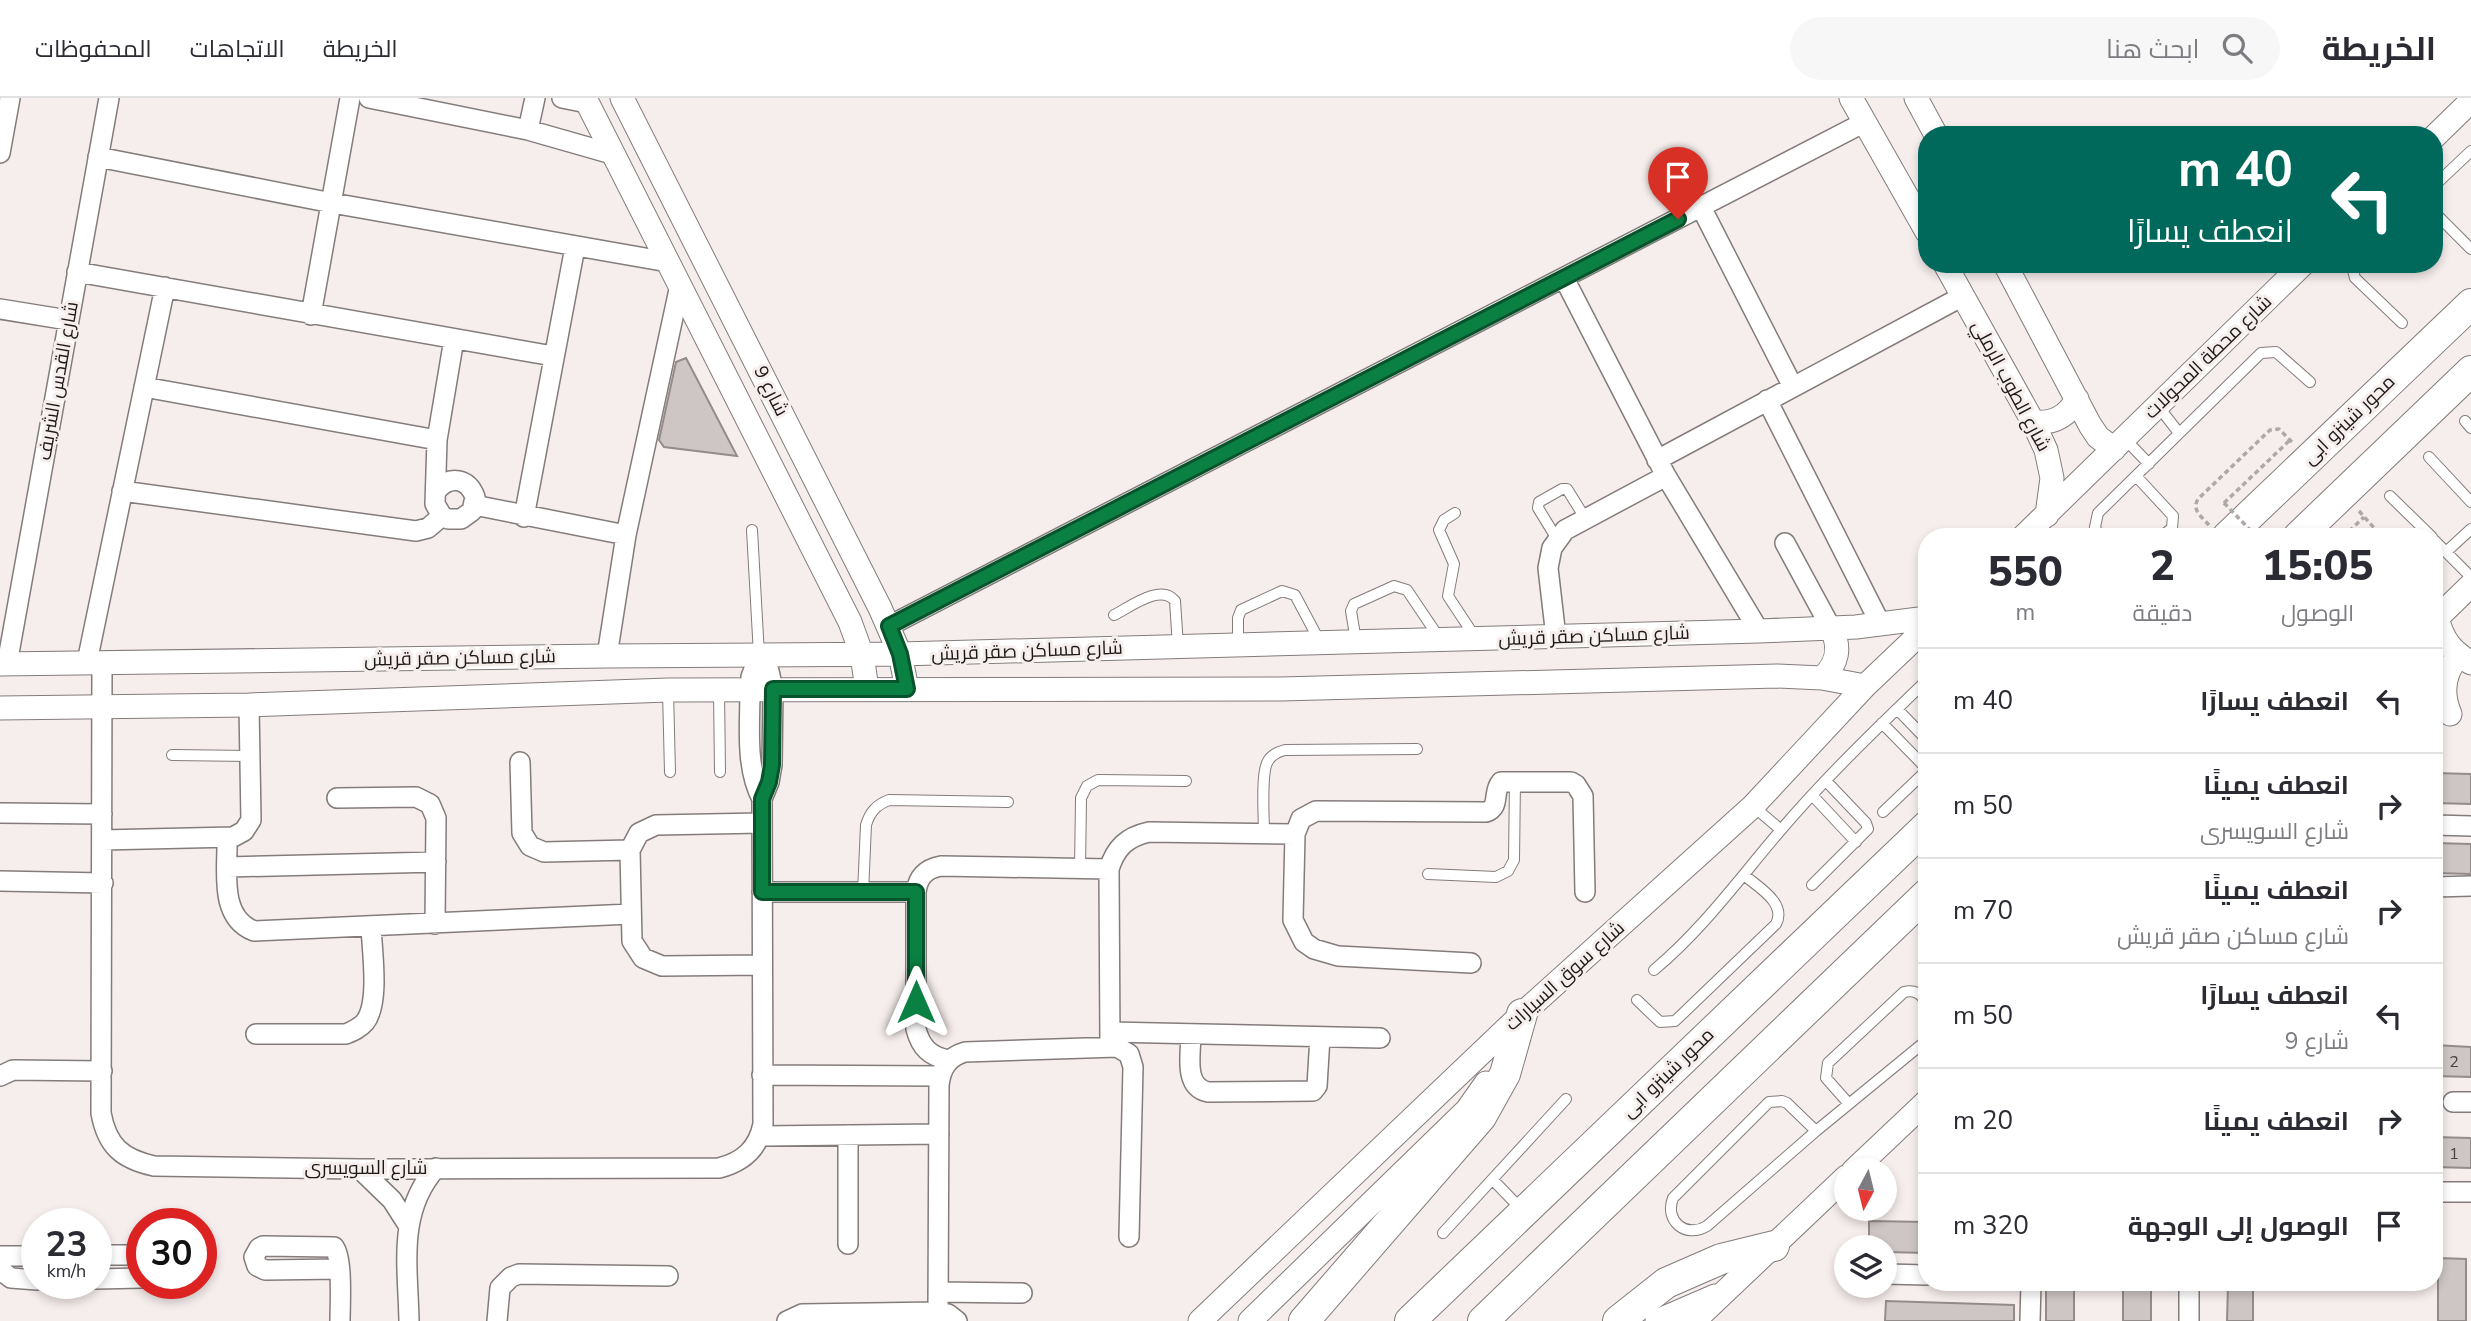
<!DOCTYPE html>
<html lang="ar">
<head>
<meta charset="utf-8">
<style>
  :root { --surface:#fff; --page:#f7f7f7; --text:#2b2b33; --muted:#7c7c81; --line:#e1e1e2 }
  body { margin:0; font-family:"Nunito Sans",Cairo,sans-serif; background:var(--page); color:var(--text); direction:rtl; height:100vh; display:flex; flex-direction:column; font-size:26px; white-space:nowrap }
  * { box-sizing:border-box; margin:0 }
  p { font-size:23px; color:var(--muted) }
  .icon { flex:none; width:38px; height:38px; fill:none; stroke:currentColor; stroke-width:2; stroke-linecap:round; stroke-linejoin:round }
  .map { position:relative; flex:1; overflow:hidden; direction:ltr }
  .panel { position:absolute; left:1918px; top:430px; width:525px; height:763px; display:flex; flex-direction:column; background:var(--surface); border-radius:28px; box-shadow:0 4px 10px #0003; direction:rtl }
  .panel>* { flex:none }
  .hud { position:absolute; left:1918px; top:28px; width:525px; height:147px; border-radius:28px; box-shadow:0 4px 10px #0003; direction:rtl; background:#00695c; color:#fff; overflow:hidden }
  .needle { width:46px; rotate:187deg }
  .tools { position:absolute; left:1834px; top:1060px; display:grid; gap:14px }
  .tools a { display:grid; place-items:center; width:63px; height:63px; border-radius:50%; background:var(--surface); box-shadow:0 4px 10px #0003; font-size:35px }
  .speed { position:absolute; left:21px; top:1110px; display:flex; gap:14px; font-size:35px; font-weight:700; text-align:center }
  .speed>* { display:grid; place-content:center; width:91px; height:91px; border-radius:50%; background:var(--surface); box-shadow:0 4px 10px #0003; line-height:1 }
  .speed small { font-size:18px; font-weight:400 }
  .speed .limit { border:10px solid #d22; background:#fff; color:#111 }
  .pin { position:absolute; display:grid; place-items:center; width:60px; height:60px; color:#fff; margin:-72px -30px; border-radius:50% 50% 50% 0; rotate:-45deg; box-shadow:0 0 7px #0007 }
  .pin .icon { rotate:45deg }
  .me { position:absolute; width:77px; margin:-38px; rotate:0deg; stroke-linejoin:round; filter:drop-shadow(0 0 5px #0008) }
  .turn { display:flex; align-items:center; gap:24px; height:147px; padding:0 35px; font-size:32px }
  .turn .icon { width:91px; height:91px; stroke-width:2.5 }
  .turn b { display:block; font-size:49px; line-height:60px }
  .eta { display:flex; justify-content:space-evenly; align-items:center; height:119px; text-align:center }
  .eta b { font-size:42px; font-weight:800; line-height:49px }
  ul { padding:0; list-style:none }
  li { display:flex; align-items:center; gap:21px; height:105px; padding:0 35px; border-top:2px solid var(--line) }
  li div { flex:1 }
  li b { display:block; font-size:26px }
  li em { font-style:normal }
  header { display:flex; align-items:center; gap:42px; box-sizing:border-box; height:98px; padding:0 35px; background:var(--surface); border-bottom:2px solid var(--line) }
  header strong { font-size:33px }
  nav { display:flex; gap:38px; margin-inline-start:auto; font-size:24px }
  .search { width:490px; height:63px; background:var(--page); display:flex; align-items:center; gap:18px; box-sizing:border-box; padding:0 24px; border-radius:38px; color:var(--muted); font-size:26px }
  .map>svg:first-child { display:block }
</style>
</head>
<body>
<header>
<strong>الخريطة</strong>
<div class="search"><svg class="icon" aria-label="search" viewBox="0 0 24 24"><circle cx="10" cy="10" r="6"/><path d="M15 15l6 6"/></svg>ابحث هنا</div>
<nav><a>الخريطة</a><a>الاتجاهات</a><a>المحفوظات</a></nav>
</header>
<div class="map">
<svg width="2471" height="1223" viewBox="0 0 2471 1223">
  <rect width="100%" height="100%" fill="#f6eeed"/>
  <path fill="#cec6c5" stroke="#938c8b" stroke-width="2" d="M686,260L737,358L664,349L659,342L676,264Z
    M2434,675L2471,676V706L2434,705Z
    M2434,745L2471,746V776L2434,775Z
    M2434,947L2471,949V979L2434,978Z
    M2434,1039L2471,1040V1070L2434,1069Z
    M1869,1123L1927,1124V1155L1885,1154V1150H1869Z
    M2438,1160L2466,1161V1223H2438Z
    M2046,1185H2074V1223H2046Z
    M2123,1185H2151V1223H2123Z
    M2228,1187H2253V1223H2227Z
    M1886,1203L2014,1207V1223H1885Z"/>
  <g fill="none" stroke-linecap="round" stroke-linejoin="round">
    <defs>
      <path id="service" d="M2434,88L2471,53
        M2434,114L2471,151
        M2355,166L2353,172L2355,180L2402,225
        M2158,308L2179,335
        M2465,323L2471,330
        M2125,341L2149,366
        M2429,359L2471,404
        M2136,378L2173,418L2172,430L2161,439
        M2390,398L2432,439
        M1455,415L1444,422L1439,432L1454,466L1448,498L1475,539
        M752,432L759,557
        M2099,439L2095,429L2098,415L2261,255L2276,254L2310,284
        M1557,441L1538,410L1539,404L1562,391H1567L1585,420
        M2434,442L2471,479
        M2446,454L2471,431
        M1114,517C1130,509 1161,485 1175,503L1178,548
        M1356,543L1351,513L1354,506L1394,488L1407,492L1440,541
        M1238,547V520L1241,512L1282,493L1295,497L1320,544
        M719,592L720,674
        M668,593L670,674
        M1897,611L1927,642
        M1882,625L1927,671
        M172,657L250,658
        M1812,697L1856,744
        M1753,708L1781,732
        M1883,714L1927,672
        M1264,736C1264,720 1261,678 1267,665C1270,658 1277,654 1285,652L1417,651
        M1080,771L1081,700L1087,688L1098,682L1186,683
        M1428,776L1496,779L1508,773L1514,762L1515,682
        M1812,787L1868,731L1866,725L1826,683
        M863,795L866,727C870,714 876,707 889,702L1008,704
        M1654,872C1703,831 1739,781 1780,733C1826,679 1876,631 1927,582
        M1637,902L1660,924L1675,923L1776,826C1787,805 1758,789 1744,777
        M1849,1006L1826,980L1828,965L1904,894C1915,891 1920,896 1927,904
        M1816,1033L1787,1005L1782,1003L1769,1004L1673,1100C1664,1123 1686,1141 1707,1128L1816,1033L1927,942
        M1493,1082L1521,1111
        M1443,1135L1566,1001"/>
      <path id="minor" d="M369,0L528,32L612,56
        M562,0L587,5
        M528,32L535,0
        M0,55L10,0
        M98,59L332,105L668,164
        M1701,109L1793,289
        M77,174L553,258
        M1564,180L1666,378L1759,533
        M0,211L68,222
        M311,217L350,0
        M144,289L437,342
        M1767,302L1881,527
        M1657,362L1963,198
        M437,392C450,377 468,380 475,399L472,413L461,421H448L442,418L435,406L437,342L454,241
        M122,393L416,433L428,430L442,418
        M474,407L626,437
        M524,419L575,149
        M1785,445L1831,530
        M889,528L1865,24
        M1556,539L1548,470L1552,450L1565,432L1666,378
        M607,558L626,437L680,187
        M87,564L165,189
        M102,564L101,1015C107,1048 122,1061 154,1068L360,1071L719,1070C743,1064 758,1051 763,1026L762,701L769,684L772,667L773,591L769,573L759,558L751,579L750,592C750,627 745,669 762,701
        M7,566L109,0
        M520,664L522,735L530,748L544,754L630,752
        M337,700L416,699L430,706L436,720L435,826
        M0,715L102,716
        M761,725L656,727L639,735L630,752L632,843L643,860L662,868L762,867
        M2434,727L2471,728
        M227,740C228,771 218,819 254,833L631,816
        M102,742L233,739L244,733L251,722L249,607
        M228,769L436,764
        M0,783L103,785
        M2434,789L2471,788
        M762,794H916
        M1471,865L1338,858L1314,851L1304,844L1293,822L1295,736L1301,721L1316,713L1486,714C1501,709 1492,694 1501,684H1571L1576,687L1583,698L1585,794
        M1110,934L1380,940
        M256,936H346C353,933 360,930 365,924C380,905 372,853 371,829
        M1191,936C1191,955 1183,989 1208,994L1313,993L1317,988L1320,939
        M1110,949L1109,771C1116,749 1127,739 1149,734L1295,736
        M948,962C930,958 921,950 916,931V794C918,779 925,771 941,768L1109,771
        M762,977L940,978
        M0,978L13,972L102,973
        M2453,1004H2471
        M848,1037V1146
        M760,1038L939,1036
        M360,1071L392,1102L408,1127
        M2434,1094H2471
        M96,1157H142
        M0,1158H37
        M339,1171L265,1172L257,1168L254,1159L259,1150L263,1148L334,1149C343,1160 340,1207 340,1223
        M0,1172L11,1180L37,1182
        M1885,1176L1927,1177
        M96,1181L142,1180
        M2189,1185V1223
        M938,1194L1022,1195
        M938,1214L939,987C941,970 948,959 965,954L1117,949L1129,956L1133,969L1129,1139
        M409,1223C408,1168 397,1114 436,1070
        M497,1223L500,1190L511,1179L519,1176L668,1178
        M787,1223L802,1216L938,1214L948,1216L957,1223
        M2030,1223L2031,1185"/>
      <path id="tertiary" d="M585,0L850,524L862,557L867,591
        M622,0L880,510L900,556L907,591
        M1851,0L1927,134
        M1916,0L1936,37
        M2434,39L2471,3
        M1945,166L2033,324L2046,352L2052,380L2047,417
        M2005,166L2090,327L2098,339L2114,351
        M2033,324C2053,326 2067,319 2077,301
        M2023,439L2303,166
        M2437,520C2443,542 2451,553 2471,565
        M2434,523L2471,487
        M0,566L607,558L900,556L1759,533L1856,529L1927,520
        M1822,580C1838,566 1841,549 1831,530
        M0,610L249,607L668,592L1281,591L1777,578L1822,580L1865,588
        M2450,616C2441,595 2443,575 2459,557
        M1853,1073L1927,1003
        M1200,1223L1522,916L1753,708L1865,588L1927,529
        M1250,1223L1467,1012L1486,985
        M1657,1223L1715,1198
        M1694,1223L1846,1079"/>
      <path id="primary" d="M2227,439L2471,206
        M2298,439L2471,273
        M1304,1223L1481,1019L1505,976L1522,916
        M1410,1223L1927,728
        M1483,1223L1927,796
        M1618,1223L1666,1185L1721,1161L1774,1148"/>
    </defs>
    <use href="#service" stroke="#837c7b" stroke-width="12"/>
    <use href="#minor" stroke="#837c7b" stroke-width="22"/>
    <use href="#tertiary" stroke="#837c7b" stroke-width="25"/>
    <use href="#primary" stroke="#837c7b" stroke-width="32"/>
    <path stroke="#aea8a7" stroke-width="3.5" stroke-dasharray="5 3.5" stroke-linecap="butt" d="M2224,405L2290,342
      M2359,413L2375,431L2376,439
      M2209,427C2202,419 2190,411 2199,400L2270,332L2279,331L2292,344
      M2343,439L2364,419"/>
    <use href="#service" stroke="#fff" stroke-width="10"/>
    <use href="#minor" stroke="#fff" stroke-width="19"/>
    <use href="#tertiary" stroke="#fff" stroke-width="23"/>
    <use href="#primary" stroke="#fff" stroke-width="30"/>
    <path stroke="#aea8a7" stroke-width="3.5" stroke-dasharray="5 3.5" stroke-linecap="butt" d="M2224,405L2257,439"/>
  </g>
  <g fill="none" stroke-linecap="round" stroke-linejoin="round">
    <defs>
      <path id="route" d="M916,904V794H762V701L769,684L772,667L773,591H907L900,556L889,528L1678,121"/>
    </defs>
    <use href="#route" stroke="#07532c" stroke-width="18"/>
    <use href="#route" stroke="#0b8043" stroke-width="12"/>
  </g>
  <g text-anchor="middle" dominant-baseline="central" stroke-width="6" stroke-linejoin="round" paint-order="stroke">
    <g font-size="16" fill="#484444">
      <text x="2454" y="964">2</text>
      <text x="2454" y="1056">1</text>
    </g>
    <g font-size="19" fill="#1c1919" stroke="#f6eeed">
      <text transform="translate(2208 259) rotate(-44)">شارع محطة المحولات</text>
      <text transform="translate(58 283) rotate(-80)">شارع القدس الشريف</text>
      <text transform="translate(2011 288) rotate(62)">شارع الطوب الرملي</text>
      <text transform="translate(771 293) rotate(63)">شارع 9</text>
      <text transform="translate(2349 322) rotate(-44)">محور شينزو ابى</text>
      <text transform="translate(1594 538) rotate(-2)">شارع مساكن صقر قريش</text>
      <text transform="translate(1027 553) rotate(-2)">شارع مساكن صقر قريش</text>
      <text transform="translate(460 560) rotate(-1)">شارع مساكن صقر قريش</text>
      <text transform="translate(1565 878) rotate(-42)">شارع سوق السيارات</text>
      <text transform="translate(1668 975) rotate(-44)">محور شينزو ابى</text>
      <text x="366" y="1070">شارع السويسرى</text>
    </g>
  </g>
</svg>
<div class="tools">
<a><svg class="needle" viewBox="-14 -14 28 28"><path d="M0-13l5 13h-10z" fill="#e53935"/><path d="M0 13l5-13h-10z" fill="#7c7c81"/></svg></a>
<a><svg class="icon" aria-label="layers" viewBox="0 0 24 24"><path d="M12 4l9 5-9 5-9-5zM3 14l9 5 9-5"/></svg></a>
</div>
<div class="speed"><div>23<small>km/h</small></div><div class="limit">30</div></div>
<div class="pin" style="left:1678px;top:121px;background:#d93025"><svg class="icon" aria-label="arrive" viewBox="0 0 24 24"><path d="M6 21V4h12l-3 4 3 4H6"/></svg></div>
<svg class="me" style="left:916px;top:904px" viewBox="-20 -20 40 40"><path d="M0-17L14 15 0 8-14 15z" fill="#0b8043" stroke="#fff" stroke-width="4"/></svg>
<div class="hud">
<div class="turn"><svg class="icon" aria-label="left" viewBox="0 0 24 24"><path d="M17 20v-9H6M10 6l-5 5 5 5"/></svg><div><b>40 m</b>انعطف يسارًا</div></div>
</div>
<section class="panel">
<div class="eta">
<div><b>15:05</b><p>الوصول</p></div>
<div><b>2</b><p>دقيقة</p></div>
<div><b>550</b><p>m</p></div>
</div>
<ul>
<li><svg class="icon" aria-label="left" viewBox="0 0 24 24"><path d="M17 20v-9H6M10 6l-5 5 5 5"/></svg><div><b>انعطف يسارًا</b></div><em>40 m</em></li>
<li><svg class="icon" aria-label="right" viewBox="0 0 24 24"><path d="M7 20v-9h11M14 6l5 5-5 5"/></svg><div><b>انعطف يمينًا</b><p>شارع السويسرى</p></div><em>50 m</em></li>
<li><svg class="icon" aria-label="right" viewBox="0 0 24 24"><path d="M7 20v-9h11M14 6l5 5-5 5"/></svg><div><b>انعطف يمينًا</b><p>شارع مساكن صقر قريش</p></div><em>70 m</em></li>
<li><svg class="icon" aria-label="left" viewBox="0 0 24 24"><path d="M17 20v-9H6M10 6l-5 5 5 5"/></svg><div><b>انعطف يسارًا</b><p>شارع 9</p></div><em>50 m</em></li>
<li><svg class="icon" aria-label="right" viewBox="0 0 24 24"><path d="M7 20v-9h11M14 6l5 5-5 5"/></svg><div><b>انعطف يمينًا</b></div><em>20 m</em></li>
<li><svg class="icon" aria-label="arrive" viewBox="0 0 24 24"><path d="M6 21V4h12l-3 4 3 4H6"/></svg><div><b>الوصول إلى الوجهة</b></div><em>320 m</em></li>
</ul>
</section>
</div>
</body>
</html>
